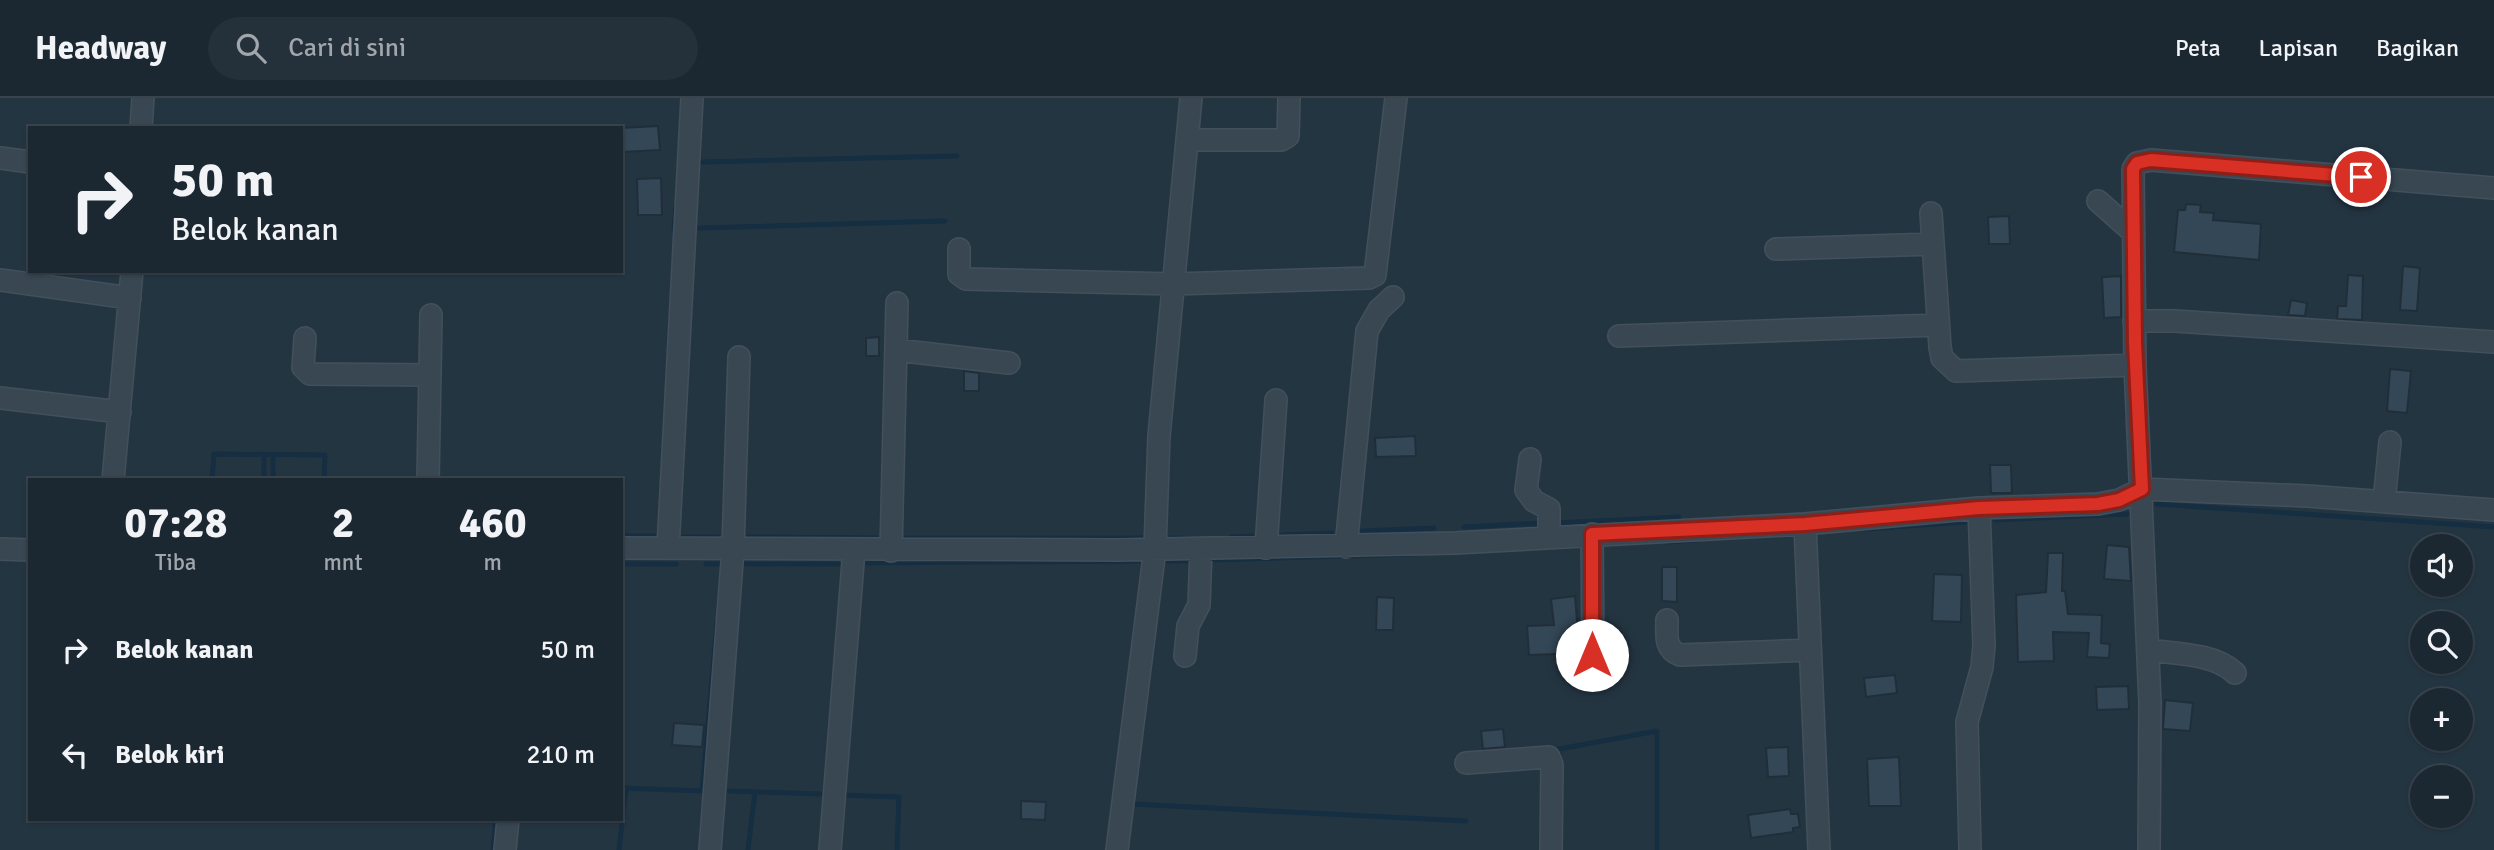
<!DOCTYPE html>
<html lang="id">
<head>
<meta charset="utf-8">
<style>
  :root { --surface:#1b2832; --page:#24303a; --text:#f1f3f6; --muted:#a0a6ac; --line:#39444d }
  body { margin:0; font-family:Signika,sans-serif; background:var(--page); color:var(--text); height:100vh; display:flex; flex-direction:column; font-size:26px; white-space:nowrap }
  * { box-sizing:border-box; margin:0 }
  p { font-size:23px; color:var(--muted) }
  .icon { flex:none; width:38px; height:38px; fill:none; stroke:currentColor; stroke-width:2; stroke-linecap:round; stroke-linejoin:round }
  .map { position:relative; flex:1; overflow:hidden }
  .panel { position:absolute; left:28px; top:380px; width:595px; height:343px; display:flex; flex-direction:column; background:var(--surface); border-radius:0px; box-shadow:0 2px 5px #0004,0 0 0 2px var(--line) }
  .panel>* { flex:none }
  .banner { position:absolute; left:28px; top:28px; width:595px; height:147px; border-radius:0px; box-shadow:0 2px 5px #0004,0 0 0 2px var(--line); background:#1b2832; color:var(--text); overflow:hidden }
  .tools { position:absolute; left:2410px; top:436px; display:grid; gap:14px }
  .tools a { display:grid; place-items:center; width:63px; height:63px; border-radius:50%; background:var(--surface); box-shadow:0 2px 5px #0004,0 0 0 2px var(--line); font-size:35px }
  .pin { position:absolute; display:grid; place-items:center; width:60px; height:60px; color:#fff; margin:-30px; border:4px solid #fff; border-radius:50%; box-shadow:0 2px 7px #0007 }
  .me { position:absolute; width:77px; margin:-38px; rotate:0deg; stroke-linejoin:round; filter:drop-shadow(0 0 5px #0008) }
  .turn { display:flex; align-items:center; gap:24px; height:147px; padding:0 28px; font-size:32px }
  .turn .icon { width:91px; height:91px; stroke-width:2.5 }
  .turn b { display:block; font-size:49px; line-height:60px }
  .eta { display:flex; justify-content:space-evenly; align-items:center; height:119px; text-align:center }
  .eta b { font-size:42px; font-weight:800; line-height:49px }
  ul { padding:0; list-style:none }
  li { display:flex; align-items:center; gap:21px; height:105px; padding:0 28px }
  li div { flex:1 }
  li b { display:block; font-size:26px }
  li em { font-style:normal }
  header { display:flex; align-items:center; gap:42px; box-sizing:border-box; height:98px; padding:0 35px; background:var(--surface); border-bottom:2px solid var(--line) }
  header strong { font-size:33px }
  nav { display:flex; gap:38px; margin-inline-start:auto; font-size:24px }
  .search { width:490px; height:63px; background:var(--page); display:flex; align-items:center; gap:18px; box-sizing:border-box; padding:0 24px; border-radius:38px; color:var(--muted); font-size:26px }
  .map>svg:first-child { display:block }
</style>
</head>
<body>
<header>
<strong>Headway</strong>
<div class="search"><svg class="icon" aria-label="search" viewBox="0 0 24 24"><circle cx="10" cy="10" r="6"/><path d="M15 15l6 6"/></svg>Cari di sini</div>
<nav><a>Peta</a><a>Lapisan</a><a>Bagikan</a></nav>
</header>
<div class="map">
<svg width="2494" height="752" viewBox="0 0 2494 752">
  <rect width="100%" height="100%" fill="#243542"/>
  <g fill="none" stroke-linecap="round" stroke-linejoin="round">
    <path stroke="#162e41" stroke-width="5" d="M702,64L957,58
      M699,130L945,123
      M674,131L676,109
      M273,357V382
      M212,382L214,356L325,357L324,382
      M264,382V357
      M2157,406L2494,429
      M1995,422L2128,416
      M1553,425L1679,419
      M1464,429L1543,425
      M1866,431L1965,424
      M1362,433L1434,430
      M1282,437L1332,435
      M621,438H654
      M683,439H718
      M748,439L877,440
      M1231,439L1252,438
      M906,440H1141
      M1171,440H1183
      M1668,444L1697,442
      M1215,462L1414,456
      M1159,463H1186
      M859,465L1139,463
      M621,466H676
      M706,466H724
      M746,466H838
      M1559,661V651L1657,633V752
      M621,690L704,693
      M702,693L717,525
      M729,693L820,696
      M840,697L899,699L897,752
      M1131,711L1132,706L1466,723
      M493,752L496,721
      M619,752L626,690
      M748,752L755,694"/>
  </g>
  <path fill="#334757" stroke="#202e39" stroke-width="2" d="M658,28L660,52L621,54V30Z
    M661,80L662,117H638L637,81Z
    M2186,106L2201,107L2200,114L2214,115L2213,122L2261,126L2259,162L2174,154L2178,112H2185Z
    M2009,118L2010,146H1989L1988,119Z
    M2403,168L2420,170L2417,213L2400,212Z
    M2348,177L2363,178L2362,222L2337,221L2338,208H2346Z
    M2121,178V219L2104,220L2102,179Z
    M2291,202L2307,205L2305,218L2288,217Z
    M879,239V258H866V240Z
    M2390,271L2411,273L2407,315L2387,313Z
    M964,273L979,275V293H964Z
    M1415,338L1416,358L1376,359L1375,340Z
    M1990,367H2011L2012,395H1991Z
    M2107,447L2129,449L2131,483L2104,481Z
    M2048,455H2063L2062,493H2065L2068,516L2102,517L2101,545L2110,546L2109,560L2087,559L2089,535L2053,534L2054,563L2018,564L2016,497L2046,494Z
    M1662,469H1677V504L1662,503Z
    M1934,476L1962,477L1961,524L1932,523Z
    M1575,498L1580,559L1557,561V556L1529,557L1527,528L1554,527L1551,501Z
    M1377,499L1394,500L1393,532H1376Z
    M1895,577L1897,595L1866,599L1864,580Z
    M2128,588L2129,611L2097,612L2096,589Z
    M2165,602L2193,605L2190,633L2163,631Z
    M674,625L704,627L702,649L672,647Z
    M1503,631L1505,649L1483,651L1481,633Z
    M1788,649L1789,678L1768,679L1766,650Z
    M1899,659L1901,708H1869L1867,661Z
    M1021,703L1046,704L1045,722L1021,721Z
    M1790,711L1791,716H1798L1800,729L1793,730V734L1751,740L1748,717Z"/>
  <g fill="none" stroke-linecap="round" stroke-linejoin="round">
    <defs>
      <path id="minor" d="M141,30L143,0
        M1187,42H1281L1288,38L1289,0
        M0,60L30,64
        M2098,103L2134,135
        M1931,115L1940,249L1942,260L1956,273L2135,267
        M959,151V176L966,181L1174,186L1369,180L1375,177L1396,0
        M1776,151L1933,146
        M0,182L130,200
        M2134,223H2175L2494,244
        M1619,238L1938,227
        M305,240L303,269L310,276L430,277
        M896,252L1009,265
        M0,300L120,314
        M1530,361L1526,392L1534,403L1549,411V439
        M113,382L132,173
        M428,382L431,217
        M2384,404L2390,344
        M1805,426L1819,752
        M1592,436L1593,557
        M1346,449L1367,233L1379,212L1393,199
        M621,450L1118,452L1455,445L1805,426L1979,410L2098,406L2119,402L2142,391L2307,398L2494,412
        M668,450L692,0
        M1266,450L1276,302
        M0,451L30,452
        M891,453L897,205
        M1667,522C1667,537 1664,551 1680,557L1810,552
        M2148,552C2176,556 2214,555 2235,575
        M1185,558L1188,528L1199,507L1201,451
        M1466,665L1549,659L1552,667L1551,752
        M505,752L508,721
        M710,752L733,451L739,259
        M830,752L854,452
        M1117,752L1155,451L1159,338L1191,0
        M1970,752L1967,624L1982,569L1984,547L1979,410
        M2149,752L2150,605L2135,267L2133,71L2137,65L2151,62L2494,90"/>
    </defs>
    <use href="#minor" stroke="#43505b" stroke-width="24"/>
    <use href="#minor" stroke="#394752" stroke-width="21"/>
  </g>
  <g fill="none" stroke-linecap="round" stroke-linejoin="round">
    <defs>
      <path id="route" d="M1592,557V436L1805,426L1979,410L2098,406L2119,402L2142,391L2135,245L2133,71L2137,65L2151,62L2361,79"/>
    </defs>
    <use href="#route" stroke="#8d1f18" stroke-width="18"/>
    <use href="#route" stroke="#d93025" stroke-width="12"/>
  </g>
</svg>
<div class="tools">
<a><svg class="icon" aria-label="sound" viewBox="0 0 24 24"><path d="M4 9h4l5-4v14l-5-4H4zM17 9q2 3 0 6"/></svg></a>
<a><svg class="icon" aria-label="search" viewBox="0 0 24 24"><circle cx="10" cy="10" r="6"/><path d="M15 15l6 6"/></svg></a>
<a>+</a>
<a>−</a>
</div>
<div class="pin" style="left:2361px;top:79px;background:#d93025"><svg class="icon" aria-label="arrive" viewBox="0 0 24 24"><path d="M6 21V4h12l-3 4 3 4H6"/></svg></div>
<svg class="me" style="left:1592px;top:557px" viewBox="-20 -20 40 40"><circle r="19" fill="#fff"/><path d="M0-13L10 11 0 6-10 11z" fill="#d93025"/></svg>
<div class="banner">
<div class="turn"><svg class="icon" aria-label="right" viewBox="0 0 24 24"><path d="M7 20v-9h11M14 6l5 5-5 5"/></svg><div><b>50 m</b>Belok kanan</div></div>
</div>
<section class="panel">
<div class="eta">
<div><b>07:28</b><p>Tiba</p></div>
<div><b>2</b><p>mnt</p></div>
<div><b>460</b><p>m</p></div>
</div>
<ul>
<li><svg class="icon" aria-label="right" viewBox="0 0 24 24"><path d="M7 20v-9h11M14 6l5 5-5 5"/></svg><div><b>Belok kanan</b></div><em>50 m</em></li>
<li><svg class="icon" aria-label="left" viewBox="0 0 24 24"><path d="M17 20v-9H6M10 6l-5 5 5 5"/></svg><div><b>Belok kiri</b></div><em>210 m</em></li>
</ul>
</section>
</div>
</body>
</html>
